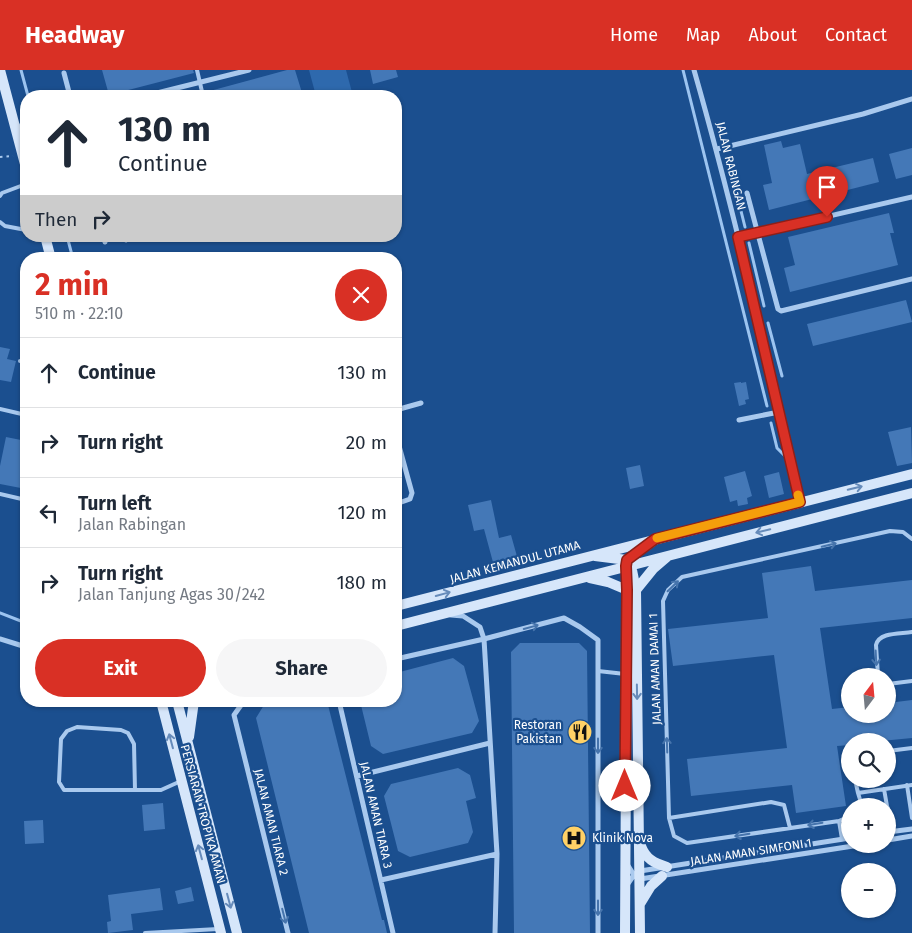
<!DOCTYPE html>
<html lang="en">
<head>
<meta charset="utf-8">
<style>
  :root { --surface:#fff; --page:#f6f6f7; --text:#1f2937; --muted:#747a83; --line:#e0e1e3; --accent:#d93025 }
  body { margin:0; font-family:"Fira Sans",sans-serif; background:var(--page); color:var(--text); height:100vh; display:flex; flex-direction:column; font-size:19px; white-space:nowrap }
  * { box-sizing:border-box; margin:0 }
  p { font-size:16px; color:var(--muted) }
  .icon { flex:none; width:28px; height:28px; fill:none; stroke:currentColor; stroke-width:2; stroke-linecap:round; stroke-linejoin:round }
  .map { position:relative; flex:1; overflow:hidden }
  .details { position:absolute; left:20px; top:182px; width:382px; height:455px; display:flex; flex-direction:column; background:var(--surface); border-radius:20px; box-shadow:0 1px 4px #0004 }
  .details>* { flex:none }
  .banner { position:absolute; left:20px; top:20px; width:382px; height:152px; border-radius:20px; box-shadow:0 1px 4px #0004; background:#fff; color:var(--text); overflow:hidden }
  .needle { width:32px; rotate:16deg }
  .buttons { position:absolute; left:841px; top:598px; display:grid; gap:10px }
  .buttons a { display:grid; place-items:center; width:55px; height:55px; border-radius:50%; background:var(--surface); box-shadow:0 1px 4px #0004; font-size:25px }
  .pin { position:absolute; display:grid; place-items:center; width:42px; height:42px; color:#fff; margin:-51px -21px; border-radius:50% 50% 50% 0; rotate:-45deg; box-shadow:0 0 5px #0007 }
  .pin .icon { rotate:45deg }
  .me { position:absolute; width:55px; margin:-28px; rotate:0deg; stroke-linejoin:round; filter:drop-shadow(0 0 4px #0008) }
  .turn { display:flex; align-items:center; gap:18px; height:105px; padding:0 15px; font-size:22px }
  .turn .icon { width:65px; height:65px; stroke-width:2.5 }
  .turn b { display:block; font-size:35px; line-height:42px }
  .then { display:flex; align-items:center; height:48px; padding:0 15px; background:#0003; gap:10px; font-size:19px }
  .round { display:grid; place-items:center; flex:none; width:52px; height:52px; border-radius:26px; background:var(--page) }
  .overview { display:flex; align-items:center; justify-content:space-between; height:85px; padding:0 15px }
  h1 { font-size:30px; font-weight:700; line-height:38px; color:var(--accent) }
  .cta { display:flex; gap:10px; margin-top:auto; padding:10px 15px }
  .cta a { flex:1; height:58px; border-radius:30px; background:var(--accent); color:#fff; font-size:20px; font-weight:700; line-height:58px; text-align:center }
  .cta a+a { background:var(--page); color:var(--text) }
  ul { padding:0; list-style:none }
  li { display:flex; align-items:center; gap:15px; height:70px; padding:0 15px; border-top:1px solid var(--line) }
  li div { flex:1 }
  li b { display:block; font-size:19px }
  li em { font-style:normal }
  header { display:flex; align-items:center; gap:30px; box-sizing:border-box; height:70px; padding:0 25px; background:var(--accent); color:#fff }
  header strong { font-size:24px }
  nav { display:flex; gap:28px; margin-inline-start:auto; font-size:18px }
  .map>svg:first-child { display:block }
</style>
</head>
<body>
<header>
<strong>Headway</strong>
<nav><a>Home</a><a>Map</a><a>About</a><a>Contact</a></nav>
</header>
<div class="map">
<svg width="912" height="863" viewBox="0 0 912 863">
  <rect width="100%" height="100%" fill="#1b4f8f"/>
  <path fill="#2e69ad" d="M309,0H346L353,26H316Z"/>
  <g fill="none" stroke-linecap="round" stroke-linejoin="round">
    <path stroke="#9cc4f0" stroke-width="3" d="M21,0L28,26
      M683,0L767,336
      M736,121L745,157
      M67,166L73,189
      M749,173L764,236
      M768,253L782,306
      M771,353L777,378L784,385
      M0,543L26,553"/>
  </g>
  <path fill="#4478b7" d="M102,0H193L194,3L109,25Z
    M295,0L303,26H207L206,22L287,0Z
    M370,0H396L398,7L373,14Z
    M781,71L783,78L800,74L807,104L873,88L879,112L769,140L763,115L772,113L764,75Z
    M912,78V105L896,109L889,84Z
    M889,143L894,163H890L898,195L790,222L784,198L795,195L788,167Z
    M906,230L912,252L813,276L807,254Z
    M0,277L10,279L7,289L16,291L11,312L0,310Z
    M741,312V313L746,312L749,329L745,330L746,334L739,336L734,313Z
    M911,357L912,393L897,396L888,362Z
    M6,367L26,371V419L0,414V396Z
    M640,395L644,416L630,419L626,398Z
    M745,401L752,426L747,428L748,434L738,436L737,430L730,432L724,407Z
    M779,402L784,424L769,428L764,406Z
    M491,430L499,468L511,465L518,490L494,496L484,459L474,461L468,435Z
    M811,496L815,521L912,510V548L820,558L832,639L850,637V644H888V633L912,630V668L881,671H850V675L837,676L846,736L796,743L792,715L691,726L687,689L787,678L774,585L673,596L668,559L768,548L762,503Z
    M520,573H579L587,581L590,863H514L511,582Z
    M453,588L464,596L479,651L472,663L383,684L371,676L360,631H396V603Z
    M283,631H327L382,850H384L387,863H309L256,648L264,635Z
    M458,698L470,705L476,728L466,731L473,762L468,773L410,787L398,781L384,726L391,714Z
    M163,733L165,759L144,761L142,735Z
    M43,750L44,773L25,774L24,751Z
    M191,817L194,831L178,834L175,821Z
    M160,818L163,840L131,844L133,860L108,863L107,852L111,851L108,825Z"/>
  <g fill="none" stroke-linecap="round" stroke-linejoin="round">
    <path stroke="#a9c9ee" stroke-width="2" stroke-dasharray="2.5 4" stroke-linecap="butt" d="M0,87L13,86"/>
    <path stroke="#a9c9ee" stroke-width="4" d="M197,0L203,26
      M0,126L2,123L26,114
      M0,152L5,156L26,160
      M20,291H26
      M0,339L26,345
      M0,424L26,430
      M598,601L625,604
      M878,606L876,575C879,562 900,564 912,562
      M888,614L912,611
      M888,681L912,678
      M855,709L858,723
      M907,715L912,748
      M884,719L887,736
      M135,720L134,674L128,663L121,660L77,657L67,661L61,669L59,712L64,720H161L181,711
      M862,736L858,723L912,715
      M888,738L891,762
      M850,746L839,751L687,773L674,766L669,748L663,531L668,520L682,507L890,461L903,462L912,469
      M669,748L771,732L784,735L790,758
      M839,751L842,769
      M145,863L218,859"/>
    <path stroke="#a9c9ee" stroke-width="5" d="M694,0C735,143 767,288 800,432
      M64,3L70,26
      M145,26L249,0
      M15,57L26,55
      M717,79L863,44L912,29
      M747,123L778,239L781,241L912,209
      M104,166L105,172
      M125,166L126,170
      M738,167L912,127
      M396,340L421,333
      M739,350L779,342
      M396,365L412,423L410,429L396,434
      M451,545L463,546L480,557L484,569L497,784L495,863
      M0,569L26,577
      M396,589L484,569L564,548L580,557L598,570V863
      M244,631L234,645L288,863
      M339,631L393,863
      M357,706L490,673
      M888,762L912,759
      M888,770L912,766
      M627,794L634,805L640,809L866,774
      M381,810L497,784
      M627,815L634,805L640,801L850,768"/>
    <path stroke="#d6e6fa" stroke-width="10" d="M0,0L26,98
      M45,166L51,189
      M595,486L627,490L631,495L636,520L640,863
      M590,508L608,512L627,520
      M636,520L653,499L667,487
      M396,536L912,404
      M396,556L912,423
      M161,631L221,863
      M177,631L237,863
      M189,667L194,631
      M641,776C646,789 654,793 667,797
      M640,834L651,816L662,806
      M625,863L627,520C625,486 625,492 652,472"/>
  </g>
  <defs><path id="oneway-shaft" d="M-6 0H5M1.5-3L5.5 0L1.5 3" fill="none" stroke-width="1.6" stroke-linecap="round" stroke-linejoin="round" transform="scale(1.25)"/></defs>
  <g stroke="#668bba">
    <use href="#oneway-shaft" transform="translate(855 418) rotate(-14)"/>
    <use href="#oneway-shaft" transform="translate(763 461) rotate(166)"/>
    <use href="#oneway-shaft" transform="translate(443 524) rotate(-15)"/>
    <use href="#oneway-shaft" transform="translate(637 622) rotate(89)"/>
    <use href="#oneway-shaft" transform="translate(171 671) rotate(-105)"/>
    <use href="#oneway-shaft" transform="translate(200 782) rotate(-105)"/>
    <use href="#oneway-shaft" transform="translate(229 831) rotate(75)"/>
  </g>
  <g stroke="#4674ac">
    <use href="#oneway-shaft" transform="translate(829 475) rotate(-13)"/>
    <use href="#oneway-shaft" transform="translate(673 516) rotate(-44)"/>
    <use href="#oneway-shaft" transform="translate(531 557) rotate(-15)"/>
    <use href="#oneway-shaft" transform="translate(876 588) rotate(87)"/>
    <use href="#oneway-shaft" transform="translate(667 675) rotate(-92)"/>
    <use href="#oneway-shaft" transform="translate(598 676) rotate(90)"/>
    <use href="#oneway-shaft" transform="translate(815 754) rotate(171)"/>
    <use href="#oneway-shaft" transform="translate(742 765) rotate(171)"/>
    <use href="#oneway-shaft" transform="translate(598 838) rotate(90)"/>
    <use href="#oneway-shaft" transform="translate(284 846) rotate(76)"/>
  </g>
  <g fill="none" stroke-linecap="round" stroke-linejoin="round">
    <defs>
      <path id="route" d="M625,716L627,520L626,496L627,490L655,469L800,432L738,167L827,147"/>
    </defs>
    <use href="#route" stroke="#8d1f18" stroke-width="12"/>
    <use href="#route" stroke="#d93025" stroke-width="9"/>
    <path stroke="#f59e0b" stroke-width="9" d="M657,468L800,432L798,425"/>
  </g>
  <defs>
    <symbol id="restaurant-disc" viewBox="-11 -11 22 22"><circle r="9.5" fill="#ffd166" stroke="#1b4f8f"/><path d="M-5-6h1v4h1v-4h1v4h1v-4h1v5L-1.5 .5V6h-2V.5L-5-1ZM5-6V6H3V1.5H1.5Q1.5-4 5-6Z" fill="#111"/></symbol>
    <symbol id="hospital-disc" viewBox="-11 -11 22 22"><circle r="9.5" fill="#ffd166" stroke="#1b4f8f"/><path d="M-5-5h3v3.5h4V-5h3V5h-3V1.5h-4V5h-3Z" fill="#111"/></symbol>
  </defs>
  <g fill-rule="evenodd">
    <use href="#restaurant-disc" x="566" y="648" width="28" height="28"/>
    <use href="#hospital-disc" x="560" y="754" width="28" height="28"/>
  </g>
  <g text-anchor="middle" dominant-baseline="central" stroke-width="4.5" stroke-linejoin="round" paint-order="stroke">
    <g font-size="12" fill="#fff" stroke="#1b4f8f">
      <text transform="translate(731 96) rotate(76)">JALAN RABINGAN</text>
      <text transform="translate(515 492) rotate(-15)">JALAN KEMANDUL UTAMA</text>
      <text transform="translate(655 599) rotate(-92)">JALAN AMAN DAMAI 1</text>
      <text transform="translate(203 744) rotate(75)">PERSIARAN TROPIKA AMAN</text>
      <text transform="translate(376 745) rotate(77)">JALAN AMAN TIARA 3</text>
      <text transform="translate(271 752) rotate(76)">JALAN AMAN TIARA 2</text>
      <text transform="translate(751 782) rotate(-9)">JALAN AMAN SIMFONI 1</text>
    </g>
    <g font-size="12" fill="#fff" stroke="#1b4f8f" text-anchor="end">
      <text x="562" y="655">Restoran<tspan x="562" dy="14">Pakistan</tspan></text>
      <text x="592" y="768" text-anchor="start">Klinik Nova</text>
    </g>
  </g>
</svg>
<div class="buttons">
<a><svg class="needle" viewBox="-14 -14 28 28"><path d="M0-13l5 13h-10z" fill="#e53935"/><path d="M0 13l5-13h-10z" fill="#747a83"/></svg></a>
<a><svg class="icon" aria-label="search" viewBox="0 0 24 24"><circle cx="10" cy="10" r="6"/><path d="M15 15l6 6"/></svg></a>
<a>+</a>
<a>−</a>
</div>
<div class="pin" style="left:827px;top:147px;background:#d93025"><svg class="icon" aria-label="arrive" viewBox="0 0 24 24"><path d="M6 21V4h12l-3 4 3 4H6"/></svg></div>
<svg class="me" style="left:625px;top:716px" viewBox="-20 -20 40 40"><circle r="19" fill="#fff"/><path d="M0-13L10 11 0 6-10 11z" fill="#d93025"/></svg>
<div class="banner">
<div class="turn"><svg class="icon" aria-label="ahead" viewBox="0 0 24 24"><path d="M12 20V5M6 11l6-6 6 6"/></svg><div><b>130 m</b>Continue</div></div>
<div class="then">Then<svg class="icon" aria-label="right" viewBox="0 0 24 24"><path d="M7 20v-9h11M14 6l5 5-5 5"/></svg></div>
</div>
<section class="details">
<div class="overview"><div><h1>2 min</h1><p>510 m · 22:10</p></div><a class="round" style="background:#d93025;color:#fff"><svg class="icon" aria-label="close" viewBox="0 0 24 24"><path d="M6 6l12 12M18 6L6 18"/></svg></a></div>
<ul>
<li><svg class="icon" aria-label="ahead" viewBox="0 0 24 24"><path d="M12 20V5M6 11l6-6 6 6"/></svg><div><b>Continue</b></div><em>130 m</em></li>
<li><svg class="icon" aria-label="right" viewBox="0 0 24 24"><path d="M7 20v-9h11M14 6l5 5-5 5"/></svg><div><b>Turn right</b></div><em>20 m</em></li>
<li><svg class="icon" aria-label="left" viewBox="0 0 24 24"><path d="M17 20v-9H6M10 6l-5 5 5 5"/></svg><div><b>Turn left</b><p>Jalan Rabingan</p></div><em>120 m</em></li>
<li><svg class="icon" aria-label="right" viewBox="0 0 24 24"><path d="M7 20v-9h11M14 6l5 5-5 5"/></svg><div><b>Turn right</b><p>Jalan Tanjung Agas 30/242</p></div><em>180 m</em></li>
</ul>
<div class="cta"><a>Exit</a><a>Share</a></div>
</section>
</div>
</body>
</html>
